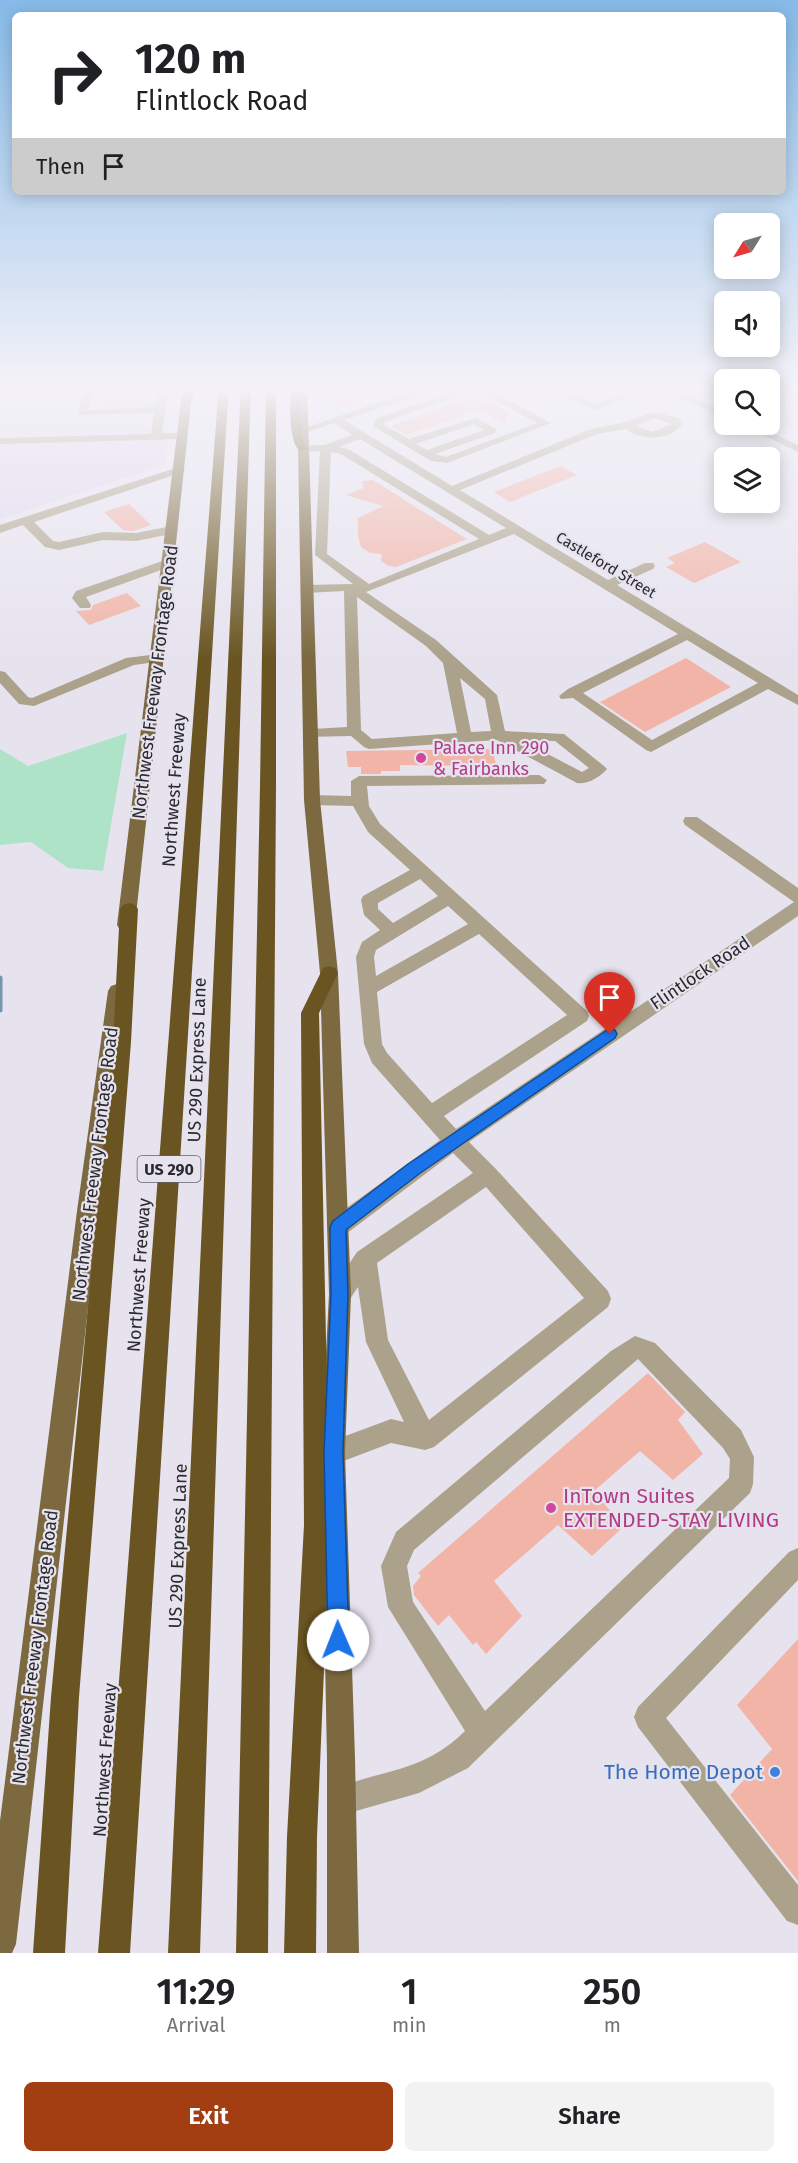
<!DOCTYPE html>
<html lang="en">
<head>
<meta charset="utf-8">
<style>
  :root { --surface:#fff; --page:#f2f2f2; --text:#202124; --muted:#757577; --accent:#a33d12 }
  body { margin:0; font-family:"Fira Sans",sans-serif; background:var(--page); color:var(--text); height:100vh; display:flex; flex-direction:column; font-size:22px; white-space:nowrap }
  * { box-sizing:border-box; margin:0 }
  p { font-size:20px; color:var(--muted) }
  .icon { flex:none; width:33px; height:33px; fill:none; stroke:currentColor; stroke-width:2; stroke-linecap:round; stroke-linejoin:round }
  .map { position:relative; height:1953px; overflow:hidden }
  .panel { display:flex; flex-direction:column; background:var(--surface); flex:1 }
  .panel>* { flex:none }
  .guide { position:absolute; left:12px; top:12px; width:774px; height:183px; border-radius:9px; box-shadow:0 3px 15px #0003; background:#fff; color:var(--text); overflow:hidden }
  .needle { width:39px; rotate:233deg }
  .controls { position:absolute; left:714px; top:213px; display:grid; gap:12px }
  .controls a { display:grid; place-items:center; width:66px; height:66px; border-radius:9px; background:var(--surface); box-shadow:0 3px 15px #0003; font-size:30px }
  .pin { position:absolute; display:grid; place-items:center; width:51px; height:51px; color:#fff; margin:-62px -26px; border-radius:50% 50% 50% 0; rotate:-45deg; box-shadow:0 0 6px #0007 }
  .pin .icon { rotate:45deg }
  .me { position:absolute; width:66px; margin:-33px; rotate:359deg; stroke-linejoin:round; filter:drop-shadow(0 0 4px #0008) }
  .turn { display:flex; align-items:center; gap:21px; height:126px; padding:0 24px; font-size:27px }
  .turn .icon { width:78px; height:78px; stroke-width:2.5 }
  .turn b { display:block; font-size:42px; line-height:51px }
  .then { display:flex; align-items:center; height:57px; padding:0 24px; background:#0003; gap:12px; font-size:22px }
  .eta { display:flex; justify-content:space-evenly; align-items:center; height:102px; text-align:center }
  .eta b { font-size:36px; font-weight:600; line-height:42px }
  .button { display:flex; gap:12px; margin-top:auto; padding:12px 24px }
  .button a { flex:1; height:69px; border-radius:9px; background:var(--accent); color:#fff; font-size:24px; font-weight:600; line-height:69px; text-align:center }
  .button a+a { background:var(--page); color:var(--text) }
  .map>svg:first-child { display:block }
</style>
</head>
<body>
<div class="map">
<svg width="798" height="1953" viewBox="0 0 798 1953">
  <rect width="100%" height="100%" fill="#e6e3ef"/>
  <path fill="#dfd7ec" d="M0,385H177L165,465L0,519Z"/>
  <path fill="#afe3c8" d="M127,733L103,871L68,868L31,842L0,845V749L28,766Z"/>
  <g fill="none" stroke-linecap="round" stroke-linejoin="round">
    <path stroke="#7496b1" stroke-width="5" d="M0,978V1010"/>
  </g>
  <path fill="#f1b4a7" d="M108,385H146L143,404L104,406Z
    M332,385H406L407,388L340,408L333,403Z
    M596,385H624L626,390L596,401L575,392Z
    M477,395L510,413L505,424L478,410L406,435L390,426Z
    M560,466L577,475L510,502L494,492Z
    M373,480L430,516L467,539L396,567L389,566L381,561L382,554L370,553L361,547L358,536V518L383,506L346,495L363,488L362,481Z
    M129,504L151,525L133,531L123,530L104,512Z
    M705,542L741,562L694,583L666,567L675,563L667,558Z
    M127,593L141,606L89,625L76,611L91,610L93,605Z
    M686,658L731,687L645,732L600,702Z
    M493,749L496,766L400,765V771H381V774H361V767H348L346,751Z
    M648,1373L685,1412L678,1420L703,1454L673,1480L640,1451L594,1491L623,1527L592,1556L558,1525L494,1581L522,1616L486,1654L476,1642L473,1645L449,1615L438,1626L414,1595L413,1586L421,1576L418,1573Z
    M798,1639V1881L730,1795L772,1749L737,1705Z"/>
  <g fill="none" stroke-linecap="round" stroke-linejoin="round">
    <path fill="#aca28b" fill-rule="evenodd" d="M85,385H95L89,410L155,407L159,385H169L162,433H183L188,436L183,439L0,444V438L151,434L154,413L79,415L78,413Z
      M429,385H447L445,387L453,392L485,387L551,423L447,463L431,461L373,426L377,418L444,395L436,390L344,420L452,486L591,429L625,422L653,412L679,418L682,425L669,435L653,438L636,435L626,429L597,434L460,490L608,580L645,563H653L655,566L653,569L617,585L798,695V705L768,689L651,752L646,750L573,698L561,699L559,696L568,689L678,634L514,534L366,592L436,640L497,695L505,731L564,734L604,766L607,769C600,777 587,785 577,783L497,740L369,749L364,747L351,736L307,737L305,734L307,731L312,729L347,727L344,591L306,593L300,589L306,585L353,584L315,555L320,451L302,452L297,449L302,446L325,445L352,435L334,423L304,433L299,430ZM480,392L537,423L446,457L435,454L495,433L496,429L476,418L409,439L384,425L385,422L455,397ZM654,418L671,424L653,432L636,426ZM474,424L484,430L427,450L416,444ZM360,439L506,528L489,535L348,449L339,447ZM331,452L341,454L479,539L369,584L327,554ZM357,597L426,646L443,663L457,733L372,739L361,730ZM687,640L758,683L652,740L583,693ZM460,678L485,699L491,731L471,732ZM521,740L555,741L589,768L582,772Z
      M562,385L567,388L566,391L596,403L629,391L626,385H636L640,392L596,410L556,394L557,388Z
      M654,385H667L724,411V418Z
      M777,385H790L770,394V388Z
      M740,424H754L798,445V452Z
      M179,467L185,470L183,472L34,522L53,541L59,542L103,532L136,533L172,526L178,530L176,533L136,541L103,540L59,550L45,547L23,525L0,533V525Z
      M168,559L172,560L174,563L172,566L86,597L91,605L90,608H80L72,598L76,591Z
      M158,654L163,655L165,658L163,661L134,665L34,706L19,704L0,683V671L5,672L28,697L32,698L126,658Z
      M539,775L547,780L544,784L367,786L369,806L380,824L587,1011L589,1016L587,1021L444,1116L456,1129L794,902L685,825L683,821L685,817H697L798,888V916L469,1142L495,1168L608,1291L611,1299L608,1307L434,1447L425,1450L391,1443L333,1465L324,1462L321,1453L324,1444L391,1419L404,1422L366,1342L358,1287L348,1302L340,1305L332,1302L329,1294L357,1252L473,1173L453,1153L346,1234L338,1237L330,1234L327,1227L330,1220L440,1140L372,1063L364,1044L356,957L362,942L380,930L364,915L361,900L363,896L410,870L368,832L353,806L312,805L304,800L312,795L351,796V781L359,776ZM420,879L438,896L393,923L378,909V903ZM448,906L468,924L376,976L374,957L376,950ZM479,934L567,1015L432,1103L387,1053L382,1044L377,992ZM486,1187L584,1298L429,1420L388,1340L377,1263Z
      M635,1336L655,1343L741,1430L754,1457L753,1484L750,1493L468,1768L419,1793L342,1815L332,1810L327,1800L332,1790C384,1768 421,1774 465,1731L388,1607L381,1566L396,1532L611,1351ZM638,1359L723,1448L730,1459L729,1478L485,1711L413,1602L407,1566L414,1550Z
      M798,1548V1580L666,1718L798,1885V1925L787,1921L638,1727L634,1717L638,1707L789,1552Z"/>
    <path fill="#7c6940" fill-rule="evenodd" d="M183,385H193L135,925L132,930L126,931L120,930L117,925Z
      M297,385H307L320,800L338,973L351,1294L345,1453L355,1758L359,1953H327V1758L321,1453L329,1294L320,973L304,800Z
      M117,984L123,986L126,991L99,1211L16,1944L12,1953H0V1821L77,1211L108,991L111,986Z"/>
    <path fill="#6a5522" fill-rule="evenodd" d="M189,385H199L191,403L186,406L181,403Z
      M219,385H229L130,1953H98Z
      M241,385H251L200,1953H168Z
      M266,385H276V786L268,1953H236L260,786Z
      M290,385H300L302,435L307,449L302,452C287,446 291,400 290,385Z
      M129,903L135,905L138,909L131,1042L79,1697L65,1953H33L51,1697L113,1042L120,909L123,905Z
      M329,966L335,968L338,973L319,1013L330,1525L317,1837L316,1953H284L287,1837L304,1525L301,1013L323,968Z"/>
  </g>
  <linearGradient id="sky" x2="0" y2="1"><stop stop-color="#86bae8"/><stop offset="0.59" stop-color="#f4f2f8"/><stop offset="1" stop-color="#f4f2f8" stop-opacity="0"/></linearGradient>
  <rect width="798" height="658" fill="url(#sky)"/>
  <path fill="#1a73e8" stroke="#114b97" stroke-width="1.5" d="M610,1028L615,1030L617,1034L615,1038L419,1174L346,1230L348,1294L343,1452L349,1640L346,1648L338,1651L331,1648L328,1640L324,1452L331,1294L330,1227L333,1221L408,1164Z"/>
  <g fill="#d1479c" stroke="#e6e3ef" stroke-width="2">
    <circle cx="421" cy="758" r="6"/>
    <circle cx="551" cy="1508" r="6"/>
  </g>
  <circle fill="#3f7fe0" stroke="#e6e3ef" stroke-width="2" cx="775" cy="1772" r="6"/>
  <g text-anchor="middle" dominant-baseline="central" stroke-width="4.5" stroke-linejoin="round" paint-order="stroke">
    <g font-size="15" fill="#2b2a2e" stroke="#e6e3ef">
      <text transform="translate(606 565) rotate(31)">Castleford Street</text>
    </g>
    <rect fill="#e6e3ef" stroke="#636268" stroke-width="1.5" x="137.5" y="1156" width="63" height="26" rx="4.5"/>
    <g font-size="16" font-weight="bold" fill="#2b2a2e">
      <text x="169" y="1169">US 290</text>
    </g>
    <g font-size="18" fill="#2b2a2e" stroke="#e6e3ef">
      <text transform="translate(155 682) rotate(-83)">Northwest Freeway Frontage Road</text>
      <text transform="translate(174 790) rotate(-86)">Northwest Freeway</text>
      <text transform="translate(700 973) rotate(-34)">Flintlock Road</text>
      <text transform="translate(197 1060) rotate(-88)">US 290 Express Lane</text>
      <text transform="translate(95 1164) rotate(-83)">Northwest Freeway Frontage Road</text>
      <text transform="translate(139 1275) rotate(-86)">Northwest Freeway</text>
      <text transform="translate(178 1546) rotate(-88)">US 290 Express Lane</text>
      <text transform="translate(35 1647) rotate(-83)">Northwest Freeway Frontage Road</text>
      <text transform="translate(105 1760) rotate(-86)">Northwest Freeway</text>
    </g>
    <g font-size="18" fill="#b23c85" stroke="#e6e3ef" text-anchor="start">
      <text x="433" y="748">Palace Inn 290<tspan x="433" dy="21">&amp; Fairbanks</tspan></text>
    </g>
    <g font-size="21" fill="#b23c85" stroke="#e6e3ef" text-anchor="start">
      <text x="563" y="1496">InTown Suites<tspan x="563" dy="24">EXTENDED-STAY LIVING</tspan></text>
    </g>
    <g font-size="21" fill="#366cbe" stroke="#e6e3ef" text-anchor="end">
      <text x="763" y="1772">The Home Depot</text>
    </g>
  </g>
</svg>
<div class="controls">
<a><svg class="needle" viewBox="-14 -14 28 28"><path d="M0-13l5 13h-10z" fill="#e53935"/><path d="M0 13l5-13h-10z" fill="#757577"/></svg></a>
<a><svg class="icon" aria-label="sound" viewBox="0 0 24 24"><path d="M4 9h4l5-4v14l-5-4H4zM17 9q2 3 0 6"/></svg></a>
<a><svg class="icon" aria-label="search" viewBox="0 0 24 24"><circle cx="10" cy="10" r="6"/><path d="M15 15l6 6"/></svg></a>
<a><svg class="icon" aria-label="layers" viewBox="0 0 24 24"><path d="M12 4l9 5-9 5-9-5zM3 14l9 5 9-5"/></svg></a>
</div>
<div class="pin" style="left:610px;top:1034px;background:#d93025"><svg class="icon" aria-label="arrive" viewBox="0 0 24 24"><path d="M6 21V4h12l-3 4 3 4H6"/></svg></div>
<svg class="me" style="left:338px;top:1640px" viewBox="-20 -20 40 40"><circle r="19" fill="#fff"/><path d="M0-13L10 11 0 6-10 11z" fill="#1a73e8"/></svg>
<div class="guide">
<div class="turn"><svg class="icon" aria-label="right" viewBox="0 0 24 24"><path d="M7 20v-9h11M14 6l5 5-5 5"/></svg><div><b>120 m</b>Flintlock Road</div></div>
<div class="then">Then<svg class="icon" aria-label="arrive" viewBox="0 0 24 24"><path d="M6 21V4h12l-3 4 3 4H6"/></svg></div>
</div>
</div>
<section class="panel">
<div class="eta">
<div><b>11:29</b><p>Arrival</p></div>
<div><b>1</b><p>min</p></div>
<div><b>250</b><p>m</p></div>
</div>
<div class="button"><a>Exit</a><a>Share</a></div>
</section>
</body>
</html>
